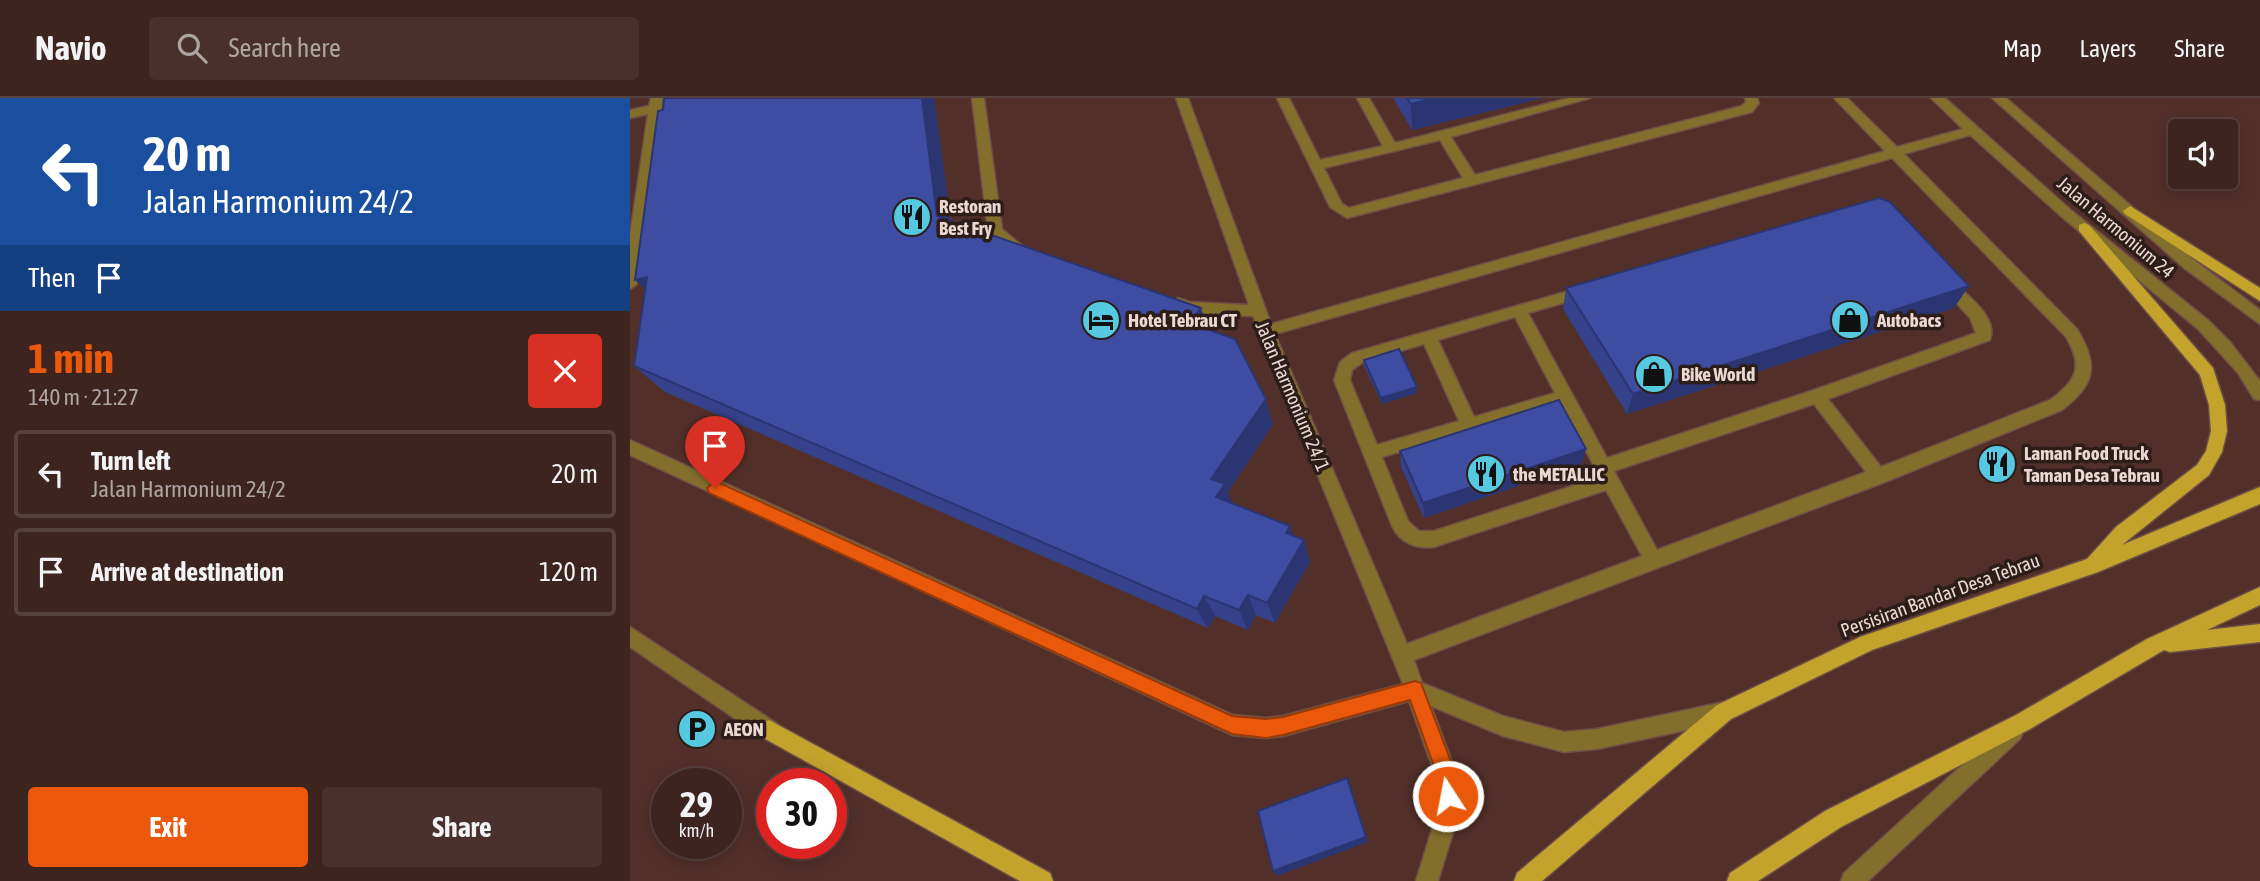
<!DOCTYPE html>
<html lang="en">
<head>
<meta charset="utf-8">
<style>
  :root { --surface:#3e241f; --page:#49302c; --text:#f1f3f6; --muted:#ada4a4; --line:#57413d; --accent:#ea580c }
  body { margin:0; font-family:"Asap Condensed",sans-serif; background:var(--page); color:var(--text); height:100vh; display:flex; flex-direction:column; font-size:26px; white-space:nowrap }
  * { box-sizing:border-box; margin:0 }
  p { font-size:23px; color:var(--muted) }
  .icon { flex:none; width:38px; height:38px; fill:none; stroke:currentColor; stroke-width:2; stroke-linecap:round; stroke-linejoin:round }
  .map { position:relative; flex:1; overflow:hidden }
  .panel { display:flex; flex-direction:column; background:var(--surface); width:630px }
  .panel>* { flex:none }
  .top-card { background:#1a4fa0; color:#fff; overflow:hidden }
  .controls { position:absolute; left:1538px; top:21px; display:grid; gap:14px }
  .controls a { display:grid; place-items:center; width:70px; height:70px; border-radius:7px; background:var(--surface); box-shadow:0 4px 18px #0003,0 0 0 2px var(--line); font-size:35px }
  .speed { position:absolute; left:21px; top:670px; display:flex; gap:14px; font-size:35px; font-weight:700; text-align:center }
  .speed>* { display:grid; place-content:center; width:91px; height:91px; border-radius:50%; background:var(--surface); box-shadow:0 4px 18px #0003,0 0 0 2px var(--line); line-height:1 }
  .speed small { font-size:18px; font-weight:400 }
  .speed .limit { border:10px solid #d22; background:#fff; color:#111 }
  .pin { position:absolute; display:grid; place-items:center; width:60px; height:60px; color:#fff; margin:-72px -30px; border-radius:50% 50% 50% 0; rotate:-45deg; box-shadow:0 0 7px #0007 }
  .pin .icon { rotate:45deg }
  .me { position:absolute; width:77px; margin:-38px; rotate:349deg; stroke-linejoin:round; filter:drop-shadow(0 0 5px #0008) }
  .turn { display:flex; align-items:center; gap:24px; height:147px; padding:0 28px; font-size:32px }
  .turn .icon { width:91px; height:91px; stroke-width:2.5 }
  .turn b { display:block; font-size:49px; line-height:60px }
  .then { display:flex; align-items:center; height:66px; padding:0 28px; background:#0003; gap:14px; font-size:26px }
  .round { display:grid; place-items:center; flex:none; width:74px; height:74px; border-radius:7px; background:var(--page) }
  .overview { display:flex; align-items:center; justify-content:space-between; height:119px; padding:0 28px }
  h1 { font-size:42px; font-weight:700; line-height:52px; color:var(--accent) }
  .cta { display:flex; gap:14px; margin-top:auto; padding:14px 28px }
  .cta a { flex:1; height:80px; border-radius:7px; background:var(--accent); color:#fff; font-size:28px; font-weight:700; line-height:80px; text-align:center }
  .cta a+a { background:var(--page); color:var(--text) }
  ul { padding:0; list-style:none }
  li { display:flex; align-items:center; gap:21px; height:88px; margin:0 14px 10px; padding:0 14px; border:4px solid var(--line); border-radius:7px }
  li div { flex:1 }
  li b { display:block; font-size:26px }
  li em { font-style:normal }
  header { display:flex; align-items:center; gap:42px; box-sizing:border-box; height:98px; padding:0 35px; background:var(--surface); border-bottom:2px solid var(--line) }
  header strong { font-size:33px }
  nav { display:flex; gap:38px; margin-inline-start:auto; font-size:24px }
  .search { width:490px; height:63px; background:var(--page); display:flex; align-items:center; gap:18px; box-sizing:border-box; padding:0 24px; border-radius:7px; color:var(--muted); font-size:26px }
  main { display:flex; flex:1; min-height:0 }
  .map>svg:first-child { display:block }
</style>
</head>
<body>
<header>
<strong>Navio</strong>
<div class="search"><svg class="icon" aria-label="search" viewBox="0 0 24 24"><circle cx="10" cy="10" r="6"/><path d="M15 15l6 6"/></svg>Search here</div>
<nav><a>Map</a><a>Layers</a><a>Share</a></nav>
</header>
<main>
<section class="panel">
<div class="top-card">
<div class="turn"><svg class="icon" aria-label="left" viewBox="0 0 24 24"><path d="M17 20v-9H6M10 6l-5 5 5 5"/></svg><div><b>20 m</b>Jalan Harmonium 24/2</div></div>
<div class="then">Then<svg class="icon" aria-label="arrive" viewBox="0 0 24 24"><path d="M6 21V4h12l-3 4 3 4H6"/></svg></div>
</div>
<div class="overview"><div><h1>1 min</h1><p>140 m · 21:27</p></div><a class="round" style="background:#d93025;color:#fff"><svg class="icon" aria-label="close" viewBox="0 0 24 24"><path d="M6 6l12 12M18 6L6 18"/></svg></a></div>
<ul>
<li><svg class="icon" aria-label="left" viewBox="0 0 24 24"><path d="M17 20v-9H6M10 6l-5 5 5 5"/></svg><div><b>Turn left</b><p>Jalan Harmonium 24/2</p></div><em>20 m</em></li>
<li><svg class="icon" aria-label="arrive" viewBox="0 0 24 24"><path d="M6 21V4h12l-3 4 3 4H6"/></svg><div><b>Arrive at destination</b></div><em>120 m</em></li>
</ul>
<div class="cta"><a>Exit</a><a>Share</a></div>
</section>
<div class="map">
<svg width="1630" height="783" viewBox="0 0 1630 783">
  <rect width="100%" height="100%" fill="#523029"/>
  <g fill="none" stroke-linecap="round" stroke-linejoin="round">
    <defs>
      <path id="minor" d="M21,0H33L7,186L0,191V137L18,16L0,20V12L19,8Z
        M342,0H354L372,131L397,152V160H387L358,133Z
        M546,0H558L641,226L1255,53L1204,0H1217L1267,49L1333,31L1301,0H1315L1442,113L1578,222L1600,244L1630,283V302L1624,301L1608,275L1568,231L1432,119L1340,37L1274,56L1447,231C1469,267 1466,286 1432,312L1255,384L784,562L792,585L873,618L934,634L967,631L1094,604L1101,607L1104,614L1101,621L1094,624L967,651L934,654L873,638L801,608L829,682V715L808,783H786L807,715V682L779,603L653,638L636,640L602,637L0,357V342L603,617L636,620L653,618L773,586L623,218L560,216L543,210L540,206L548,200L560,204L619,207ZM1262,60L1436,239C1454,269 1446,283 1420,302L1251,369L1198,301L1360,242C1369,218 1334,195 1319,180L1314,179L1307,184L1340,220L1346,235L1181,293L977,360L898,215L961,197L964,193L961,189L956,188L722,255L710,264L704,282L762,428C770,445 786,451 804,449L976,392L1012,458L777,546L645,236ZM885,219L925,295L844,319L808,242ZM794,246L829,323L747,347L720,282L722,272L733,264ZM1184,306L1236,374L1027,452L984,373ZM931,307L970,379L804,433H789L778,423L752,359Z
        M647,0H659L690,62L753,48L727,0H739L765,45L939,0H960L821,39L845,77L1112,8L1116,4L1115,0H1127L1129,5L1122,14L717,120L700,109ZM810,42L833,80L719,110L712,106L694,70Z
        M1362,0H1376L1564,162L1630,212V226L1554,170Z
        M0,529L146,625L149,632L146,639L139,642L132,639L0,549Z
        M1383,624L1390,627L1393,634L1390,641L1238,783H1211L1214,775L1376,627Z"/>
      <path id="major" d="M1500,108L1630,190V203L1495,116L1493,113Z
        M1454,125L1459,127L1583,270L1595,307L1597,333L1592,354L1579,377L1492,447L1630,389V406L1468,474L1242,552L1101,621L912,783H884L887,775L1087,607L1230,539L1457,461L1486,429L1567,367L1576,353L1581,333L1579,307L1570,277L1449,133V127Z
        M1630,489V507L1577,532L1630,526V544L1540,554L1534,552L1400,631L1211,729L1128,783H1097L1100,775L1195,713L1386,617L1517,541Z
        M139,622L420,775L423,783H390L132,639L129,632L132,625Z"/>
    </defs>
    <use href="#minor" stroke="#6e4e47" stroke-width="3"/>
    <use href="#major" stroke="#6e4e47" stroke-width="3"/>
    <use href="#minor" fill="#836f2c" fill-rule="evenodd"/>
    <use href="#major" fill="#c3a32c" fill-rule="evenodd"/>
  </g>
  <path fill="#35418a" d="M304,0L321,123L578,231L643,326L598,394L602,406L663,438L674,442L680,464L645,525L626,517L618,532L585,518L578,530L35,294L4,268L15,191Z
    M763,0H913L782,32Z
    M936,190L1324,210L997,316L933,211Z
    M734,262L787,289V295L752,306L734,268Z
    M770,353L952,366L794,420L771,369Z"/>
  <path fill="#2b3571" d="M292,0H304L324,146L307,118Z
    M804,0H913L782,32L781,6Z
    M17,179L34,209L5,182Z
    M1339,188L1324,210L997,316L1003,296Z
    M571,210L580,237L559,225Z
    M787,289V295L752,306L751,300Z
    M636,301L643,326L598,394L604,409L586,399L581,381Z
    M956,351L952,366L794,420L793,405Z
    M660,428L667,450L656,435Z
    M674,442L680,464L645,525L637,505Z
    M618,497L626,517L618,532L609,512Z
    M574,498L585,518L578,530L567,511Z
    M717,680L738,744L647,778L643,773Z"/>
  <path fill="#3e4ca1" stroke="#2b3571" stroke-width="2" d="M34,0H292L307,118L571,210L559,225L605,241L636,301L581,381L595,386L586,399L660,428L656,435L674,442L637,505L618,497L609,512L574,498L567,511L4,268L17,179L5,182L28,13L33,12Z
    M777,0H804L781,6Z
    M1249,100L1260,104L1339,188L1003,296L936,190Z
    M769,251L787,289L751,300L734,262Z
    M929,302L956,351L793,405L770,353Z
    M717,680L736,739L643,773L628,713Z"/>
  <path fill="#ea580c" stroke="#983908" stroke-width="2" d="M85,383L602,618L636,621L653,619L785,583L791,585L828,682L825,705L818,708L811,705L809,682L780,602L653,637L636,640L602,636L79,395L77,390Z"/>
  <defs>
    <symbol id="restaurant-disc" viewBox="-11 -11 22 22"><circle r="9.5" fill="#56c9e0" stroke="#2c1d19"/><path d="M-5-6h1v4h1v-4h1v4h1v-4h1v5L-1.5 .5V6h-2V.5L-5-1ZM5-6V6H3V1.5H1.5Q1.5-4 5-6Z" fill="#111"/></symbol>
    <symbol id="hotel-disc" viewBox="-11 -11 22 22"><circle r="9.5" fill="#56c9e0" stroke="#2c1d19"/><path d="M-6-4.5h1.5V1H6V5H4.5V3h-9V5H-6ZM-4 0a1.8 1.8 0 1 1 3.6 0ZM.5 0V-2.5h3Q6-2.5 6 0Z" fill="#111"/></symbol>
    <symbol id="shop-disc" viewBox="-11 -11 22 22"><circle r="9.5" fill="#56c9e0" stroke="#2c1d19"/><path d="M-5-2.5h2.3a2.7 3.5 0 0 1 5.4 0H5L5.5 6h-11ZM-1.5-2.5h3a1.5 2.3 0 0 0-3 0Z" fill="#111"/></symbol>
    <symbol id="parking-disc" viewBox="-11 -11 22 22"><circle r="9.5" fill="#56c9e0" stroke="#2c1d19"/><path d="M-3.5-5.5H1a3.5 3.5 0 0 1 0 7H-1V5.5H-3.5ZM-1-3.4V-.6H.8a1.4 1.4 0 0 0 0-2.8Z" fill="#111"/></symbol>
  </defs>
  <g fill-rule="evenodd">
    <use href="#restaurant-disc" x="260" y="97" width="44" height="44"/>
    <use href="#hotel-disc" x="449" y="200" width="44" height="44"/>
    <use href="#shop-disc" x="1198" y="200" width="44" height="44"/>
    <use href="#shop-disc" x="1002" y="254" width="44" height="44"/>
    <use href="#restaurant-disc" x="1345" y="344" width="44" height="44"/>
    <use href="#restaurant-disc" x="834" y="354" width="44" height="44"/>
    <use href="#parking-disc" x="45" y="609" width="44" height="44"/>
  </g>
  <g text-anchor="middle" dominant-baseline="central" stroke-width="7" stroke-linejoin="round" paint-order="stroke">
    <g font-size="19" font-weight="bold" fill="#edd7d2" stroke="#2c1d19" text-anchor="start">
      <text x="309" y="108">Restoran<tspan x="309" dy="22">Best Fry</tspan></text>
      <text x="498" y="222">Hotel Tebrau CT</text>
      <text x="1247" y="222">Autobacs</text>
      <text x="1051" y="276">Bike World</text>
      <text x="1394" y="355">Laman Food Truck<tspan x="1394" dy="22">Taman Desa Tebrau</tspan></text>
      <text x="883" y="376">the METALLIC</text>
      <text x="94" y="631">AEON</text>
    </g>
    <g font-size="19" fill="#edd7d2" stroke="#2c1d19">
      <text transform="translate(1486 129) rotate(40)">Jalan Harmonium 24</text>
      <text transform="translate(663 298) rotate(67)">Jalan Harmonium 24/1</text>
      <text transform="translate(1310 497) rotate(-20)">Persisiran Bandar Desa Tebrau</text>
    </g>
  </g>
</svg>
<div class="controls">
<a><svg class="icon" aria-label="sound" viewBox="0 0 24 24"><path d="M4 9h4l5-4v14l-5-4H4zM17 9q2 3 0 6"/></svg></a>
</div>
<div class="speed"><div>29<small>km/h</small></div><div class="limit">30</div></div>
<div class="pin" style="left:85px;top:390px;background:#d93025"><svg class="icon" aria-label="arrive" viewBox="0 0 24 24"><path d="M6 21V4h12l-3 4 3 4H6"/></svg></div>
<svg class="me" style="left:818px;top:698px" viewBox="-20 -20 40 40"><circle r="17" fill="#ea580c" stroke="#fff" stroke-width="3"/><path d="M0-11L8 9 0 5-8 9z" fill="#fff"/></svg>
</div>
</main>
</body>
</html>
